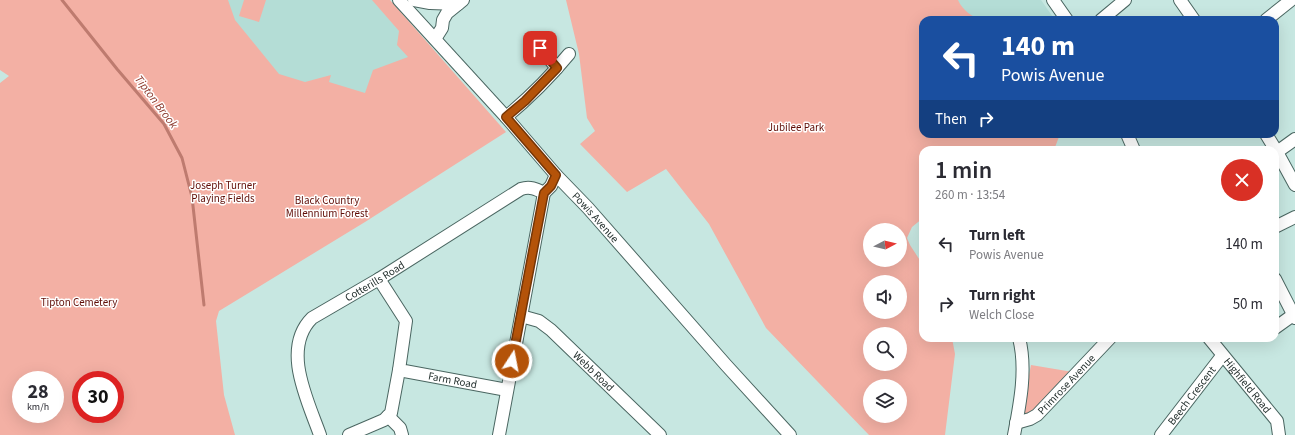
<!DOCTYPE html>
<html lang="en">
<head>
<meta charset="utf-8">
<style>
  :root { --surface:#fff; --page:#f7f7f7; --text:#2b2b33; --muted:#7c7c81 }
  body { margin:0; font-family:"Source Sans 3",sans-serif; background:var(--page); color:var(--text); height:100vh; display:flex; flex-direction:column; font-size:15px; white-space:nowrap }
  * { box-sizing:border-box; margin:0 }
  p { font-size:13px; color:var(--muted) }
  .icon { flex:none; width:22px; height:22px; fill:none; stroke:currentColor; stroke-width:2; stroke-linecap:round; stroke-linejoin:round }
  .map { position:relative; flex:1; overflow:hidden }
  .panel { position:absolute; left:919px; top:146px; width:360px; height:196px; display:flex; flex-direction:column; background:var(--surface); border-radius:12px; box-shadow:0 4px 16px #0002 }
  .panel>* { flex:none }
  .guide { position:absolute; left:919px; top:16px; width:360px; height:122px; border-radius:12px; box-shadow:0 4px 16px #0002; background:#1a4fa0; color:#fff; overflow:hidden }
  .needle { width:26px; rotate:83deg }
  .tools { position:absolute; left:863px; top:223px; display:grid; gap:8px }
  .tools a { display:grid; place-items:center; width:44px; height:44px; border-radius:50%; background:var(--surface); box-shadow:0 4px 16px #0002; font-size:20px }
  .speed { position:absolute; left:12px; top:371px; display:flex; gap:8px; font-size:20px; font-weight:700; text-align:center }
  .speed>* { display:grid; place-content:center; width:52px; height:52px; border-radius:50%; background:var(--surface); box-shadow:0 4px 16px #0002; line-height:1 }
  .speed small { font-size:10px; font-weight:400 }
  .speed .limit { border:6px solid #d22; background:#fff; color:#111 }
  .pin { position:absolute; display:grid; place-items:center; width:34px; height:34px; color:#fff; margin:-17px; border-radius:8px; box-shadow:0 2px 6px #0006 }
  .me { position:absolute; width:44px; margin:-22px; rotate:11deg; stroke-linejoin:round; filter:drop-shadow(0 0 3px #0008) }
  .turn { display:flex; align-items:center; gap:14px; height:84px; padding:0 16px; font-size:18px }
  .turn .icon { width:52px; height:52px; stroke-width:2.5 }
  .turn b { display:block; font-size:28px; line-height:34px }
  .then { display:flex; align-items:center; height:38px; padding:0 16px; background:#0003; gap:8px; font-size:15px }
  .round { display:grid; place-items:center; flex:none; width:42px; height:42px; border-radius:21px; background:var(--page) }
  .overview { display:flex; align-items:center; justify-content:space-between; height:68px; padding:0 16px }
  h1 { font-size:24px; font-weight:600; line-height:30px }
  ul { padding:0; list-style:none }
  li { display:flex; align-items:center; gap:12px; height:60px; padding:0 16px }
  li div { flex:1 }
  li b { display:block; font-size:15px }
  li em { font-style:normal }
  .map>svg:first-child { display:block }
</style>
</head>
<body>
<div class="map">
<svg width="1295" height="435" viewBox="0 0 1295 435">
  <rect width="100%" height="100%" fill="#c7e7e1"/>
  <path fill="#b4ddd6" d="M208,0H385L500,126L361,214Z
    M948,0H1041L1055,20H955Z"/>
  <path fill="#f3b0a4" fill-rule="evenodd" d="M0,0H228L235,20L279,74L305,82L331,75L329,82L365,93L373,70L408,57L397,45L399,31L372,0H390L506,132L365,222L219,311L216,321L224,395L235,435H0V83L9,76L0,70ZM21,380H55V414H21ZM81,380H115V414H81Z
    M244,0H266L259,22L239,16Z
    M566,0H958C963,11 972,17 983,20H923V134H1060L1054,150H923V218L912,227L907,238L910,245L923,265V338H952L955,354L945,435H869L766,328L709,224L666,169L627,192L580,144L595,131L587,118L579,54ZM870,230H900V260H870ZM870,282H900V312H870ZM870,334H900V364H870ZM870,386H900V416H870Z
    M1031,365L1073,372L1034,412L1021,417Z"/>
  <g fill="none" stroke-linecap="round" stroke-linejoin="round">
    <path stroke="#be7b6f" stroke-width="3" d="M62,0L117,69L164,124L182,158L192,197L204,305"/>
    <defs>
      <g id="minor">
        <path id="s1" d="M399,0L506,117L556,175L588,208L726,365L790,435"/>
        <path d="M414,0L430,3L458,4"/>
        <path d="M1053,0L1067,20"/>
        <path d="M1180,0L1194,20"/>
        <path d="M1101,20L1125,0"/>
        <path d="M1266,20L1291,0"/>
        <path d="M435,39L442,28L443,20L447,13L463,0"/>
        <path d="M540,48L557,68"/>
        <path d="M506,117C529,98 550,77 569,54"/>
        <path d="M1127,134L1134,150"/>
        <path d="M1266,134L1277,152L1295,185"/>
        <path d="M1277,152L1295,139"/>
        <path d="M1275,227L1295,217"/>
        <path id="s2" d="M379,279L406,321L399,370L507,390"/>
        <path d="M1275,279L1295,318"/>
        <path id="s3" d="M521,316L539,321L551,330L660,435"/>
        <path d="M1275,328L1293,315"/>
        <path id="s4" d="M1209,338L1277,421L1279,435"/>
        <path d="M388,416L400,428L402,435"/>
        <path id="s5" d="M1016,423L1030,419L1037,415L1110,338"/>
        <path id="s6" d="M320,435C308,401 281,349 312,318L379,279L521,189C530,186 536,189 544,193"/>
        <path d="M349,435L384,420L391,413L399,370"/>
        <path d="M499,435L544,193L551,186L556,175"/>
        <path d="M1014,435C1020,404 1027,369 1019,338"/>
        <path id="s7" d="M1161,435L1222,356"/>
      </g>
    </defs>
    <use href="#minor" stroke="#4a6661" stroke-width="14"/>
    <use href="#minor" stroke="#fff" stroke-width="12"/>
  </g>
  <g fill="none" stroke-linecap="round" stroke-linejoin="round">
    <defs>
      <path id="route" d="M512,361L544,193L551,186L556,175L506,117L525,101L557,68L540,48"/>
    </defs>
    <use href="#route" stroke="#753606" stroke-width="10"/>
    <use href="#route" stroke="#b45309" stroke-width="7"/>
  </g>
  <g text-anchor="middle" dominant-baseline="central" stroke-width="3" stroke-linejoin="round" paint-order="stroke">
    <g font-size="11" fill="#600d06" stroke="#fff">
      <text x="796" y="127">Jubilee Park</text>
      <text x="223" y="185">Joseph Turner<tspan x="223" dy="13">Playing Fields</tspan></text>
      <text x="327" y="200">Black Country<tspan x="327" dy="13">Millennium Forest</tspan></text>
      <text x="79" y="302">Tipton Cemetery</text>
    </g>
    <g font-size="11" fill="#232f2d" stroke="#fff">
      <text stroke="none"><textPath href="#s1" startOffset="293">Powis Avenue</textPath></text>
      <text stroke="none"><textPath href="#s6" startOffset="197">Cotterills Road</textPath></text>
      <text stroke="none"><textPath href="#s3" startOffset="93">Webb Road</textPath></text>
      <text stroke="none"><textPath href="#s2" startOffset="154">Farm Road</textPath></text>
      <text stroke="none"><textPath href="#s5" startOffset="65">Primrose Avenue</textPath></text>
      <text stroke="none"><textPath href="#s4" startOffset="61">Highfield Road</textPath></text>
      <text stroke="none"><textPath href="#s7" startOffset="50">Beech Crescent</textPath></text>
    </g>
    <g font-size="12" font-style="italic" fill="#8c392d" stroke="#fff">
      <text transform="translate(156 102) rotate(53)">Tipton Brook</text>
    </g>
  </g>
</svg>
<div class="tools">
<a><svg class="needle" viewBox="-14 -14 28 28"><path d="M0-13l5 13h-10z" fill="#e53935"/><path d="M0 13l5-13h-10z" fill="#7c7c81"/></svg></a>
<a><svg class="icon" aria-label="sound" viewBox="0 0 24 24"><path d="M4 9h4l5-4v14l-5-4H4zM17 9q2 3 0 6"/></svg></a>
<a><svg class="icon" aria-label="search" viewBox="0 0 24 24"><circle cx="10" cy="10" r="6"/><path d="M15 15l6 6"/></svg></a>
<a><svg class="icon" aria-label="layers" viewBox="0 0 24 24"><path d="M12 4l9 5-9 5-9-5zM3 14l9 5 9-5"/></svg></a>
</div>
<div class="speed"><div>28<small>km/h</small></div><div class="limit">30</div></div>
<div class="pin" style="left:540px;top:48px;background:#d93025"><svg class="icon" aria-label="arrive" viewBox="0 0 24 24"><path d="M6 21V4h12l-3 4 3 4H6"/></svg></div>
<svg class="me" style="left:512px;top:361px" viewBox="-20 -20 40 40"><circle r="17" fill="#b45309" stroke="#fff" stroke-width="3"/><path d="M0-11L8 9 0 5-8 9z" fill="#fff"/></svg>
<div class="guide">
<div class="turn"><svg class="icon" aria-label="left" viewBox="0 0 24 24"><path d="M17 20v-9H6M10 6l-5 5 5 5"/></svg><div><b>140 m</b>Powis Avenue</div></div>
<div class="then">Then<svg class="icon" aria-label="right" viewBox="0 0 24 24"><path d="M7 20v-9h11M14 6l5 5-5 5"/></svg></div>
</div>
<section class="panel">
<div class="overview"><div><h1>1 min</h1><p>260 m · 13:54</p></div><a class="round" style="background:#d93025;color:#fff"><svg class="icon" aria-label="close" viewBox="0 0 24 24"><path d="M6 6l12 12M18 6L6 18"/></svg></a></div>
<ul>
<li><svg class="icon" aria-label="left" viewBox="0 0 24 24"><path d="M17 20v-9H6M10 6l-5 5 5 5"/></svg><div><b>Turn left</b><p>Powis Avenue</p></div><em>140 m</em></li>
<li><svg class="icon" aria-label="right" viewBox="0 0 24 24"><path d="M7 20v-9h11M14 6l5 5-5 5"/></svg><div><b>Turn right</b><p>Welch Close</p></div><em>50 m</em></li>
</ul>
</section>
</div>
</body>
</html>
